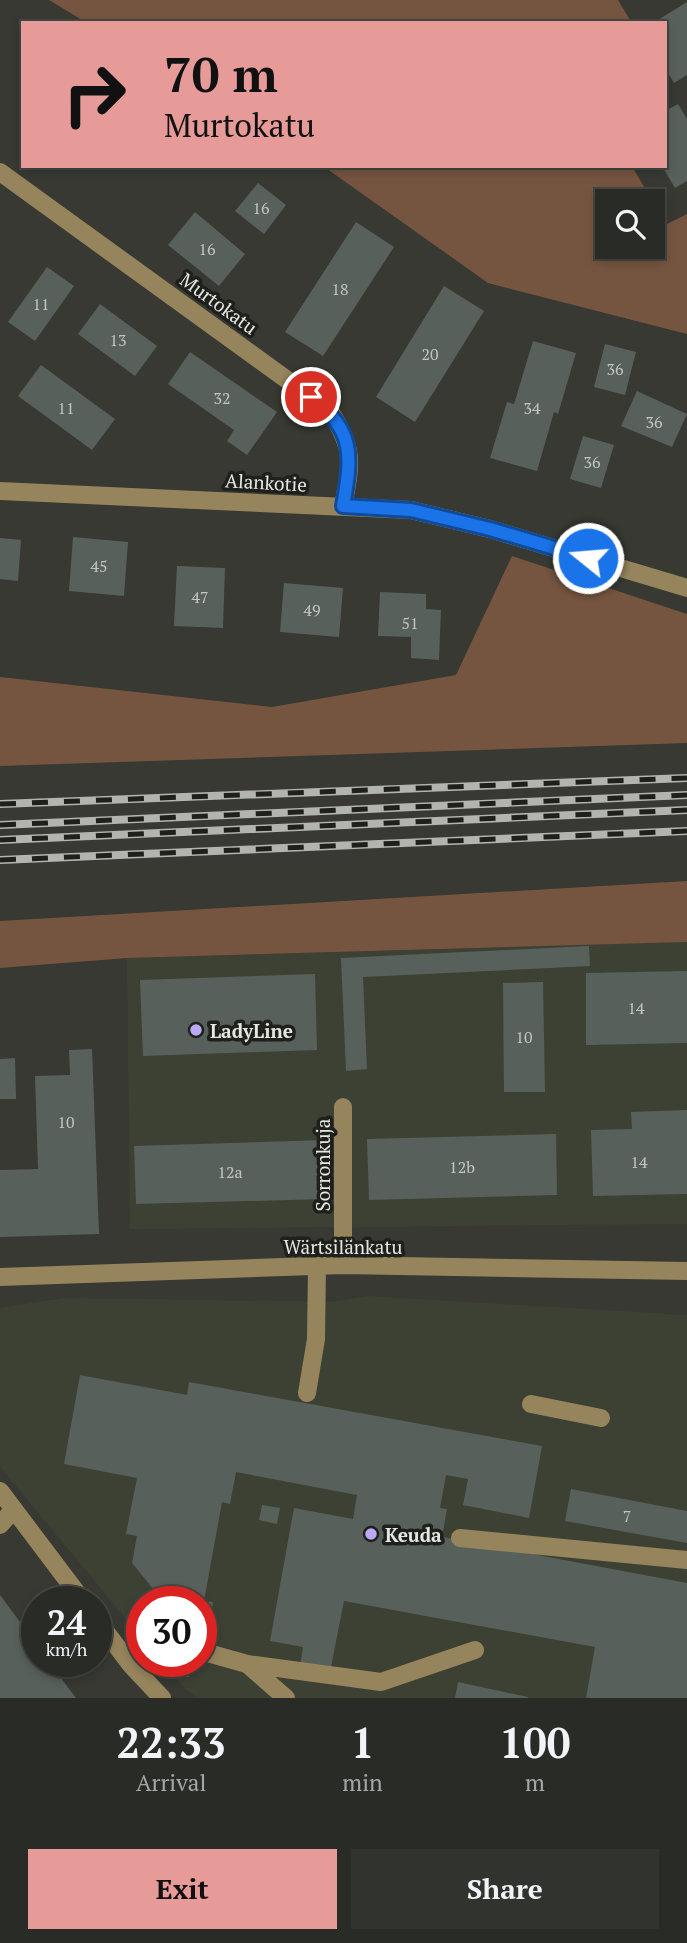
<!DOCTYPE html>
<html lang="en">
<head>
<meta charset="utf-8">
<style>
  :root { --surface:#292b26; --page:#31332e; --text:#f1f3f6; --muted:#a5a7a7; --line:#454743; --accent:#e69b98 }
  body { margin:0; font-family:"PT Serif",serif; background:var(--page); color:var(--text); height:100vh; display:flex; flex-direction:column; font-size:26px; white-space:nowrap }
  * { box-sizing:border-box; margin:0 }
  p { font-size:23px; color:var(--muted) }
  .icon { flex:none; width:38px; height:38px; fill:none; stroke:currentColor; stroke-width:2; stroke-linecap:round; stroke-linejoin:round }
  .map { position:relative; height:1698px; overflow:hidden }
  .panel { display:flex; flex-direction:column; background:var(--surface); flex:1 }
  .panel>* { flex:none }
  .hud { position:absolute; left:21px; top:21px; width:646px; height:147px; border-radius:0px; box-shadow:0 4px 10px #0003,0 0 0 2px var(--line); background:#e69b98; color:#111; overflow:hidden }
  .tools { position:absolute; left:595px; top:189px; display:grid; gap:14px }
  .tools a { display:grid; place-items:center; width:70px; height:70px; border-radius:0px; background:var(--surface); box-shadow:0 4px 10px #0003,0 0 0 2px var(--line); font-size:35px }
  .speed { position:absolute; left:21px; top:1586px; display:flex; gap:14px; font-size:35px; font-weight:700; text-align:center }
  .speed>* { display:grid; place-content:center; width:91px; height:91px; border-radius:50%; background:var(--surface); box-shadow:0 4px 10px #0003,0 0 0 2px var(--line); line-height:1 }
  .speed small { font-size:18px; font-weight:400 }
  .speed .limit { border:10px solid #d22; background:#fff; color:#111 }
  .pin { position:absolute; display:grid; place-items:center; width:60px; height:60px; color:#fff; margin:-30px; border:4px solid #fff; border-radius:50%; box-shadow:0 2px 7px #0007 }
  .me { position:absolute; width:77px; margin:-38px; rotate:287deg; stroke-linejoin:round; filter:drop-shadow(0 0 5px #0008) }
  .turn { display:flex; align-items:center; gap:24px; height:147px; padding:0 28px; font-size:32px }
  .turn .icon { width:91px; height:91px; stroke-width:2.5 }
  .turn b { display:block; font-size:49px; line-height:60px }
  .eta { display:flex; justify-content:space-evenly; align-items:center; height:119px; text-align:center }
  .eta b { font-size:42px; font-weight:800; line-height:49px }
  .primary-button { display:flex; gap:14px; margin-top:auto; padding:14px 28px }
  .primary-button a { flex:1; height:80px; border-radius:0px; background:var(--accent); color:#111; font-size:28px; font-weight:800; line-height:80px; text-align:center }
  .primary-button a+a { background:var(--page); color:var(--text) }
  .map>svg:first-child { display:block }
</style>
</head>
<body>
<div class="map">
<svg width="687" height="1698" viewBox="0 0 687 1698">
  <rect width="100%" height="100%" fill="#373932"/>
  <path fill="#3d4134" d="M687,942V1224L130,1229L127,958Z
    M368,1296L687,1315V1698H197L182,1686L161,1661H201V1601H142V1638L0,1467V1308L64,1298L332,1302Z"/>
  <path fill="#765540" d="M49,0H618L630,20V23H87Z
    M323,166H632L652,201H607V247H653V203L665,225L687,214V334L488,283Z
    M512,556L687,614V743L0,766V677L272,707L456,675Z
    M687,881V942L127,958L0,968V921Z"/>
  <path fill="#58605b" d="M687,2V75L674,83L665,68V48L668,46L665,41V23H653Z
    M678,104L687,119V181L675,188L662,166H665V111Z
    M258,183L286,205L264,234L235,211Z
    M195,212L245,254L219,286L168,245Z
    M356,222L394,247L323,356L285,332Z
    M47,267L74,286L35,341L8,322Z
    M444,286L484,311L415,422L376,397Z
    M100,304L157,346L135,376L78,334Z
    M533,341L576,353L558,414L554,412L537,471L490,458L507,402L514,404Z
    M605,344L636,352L625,395L594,387Z
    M190,352L277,412L247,455L227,441L234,430L168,384Z
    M41,365L115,419L92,450L18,396Z
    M637,391L687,414L672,447L621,426Z
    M583,436L614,445L601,488L570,479Z
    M73,537L128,542L124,596L69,591Z
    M0,538L21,540L18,581L0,579Z
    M177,566L225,568L223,628L174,626Z
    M284,583L343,588L339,637L280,632Z
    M380,592L426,594V609L441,610L439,660L411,658V637L378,636Z
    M589,946L590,966L363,977L367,1069L346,1071L341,958Z
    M687,971V1043L586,1045V973Z
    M315,974L317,1050L143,1056L140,980Z
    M543,982L545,1092H504L503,983Z
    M92,1049L99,1234L0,1237V1170L38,1169L35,1076L70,1075L69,1050Z
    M15,1058L16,1099H0V1059Z
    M687,1110V1194L593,1196L591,1130L632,1129L631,1112Z
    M556,1134L557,1195L369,1200L367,1139Z
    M324,1140L326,1199L136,1204L134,1146Z
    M80,1375L187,1395L189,1382L542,1446L529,1518L463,1505L468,1479L446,1475L440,1508L447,1509L442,1537L687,1583V1698H586L595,1647L344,1601L330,1672L300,1666L303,1647L270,1641L294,1508L353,1519L357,1495L236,1472L230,1504L222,1502L204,1601L213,1602L208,1630L201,1629V1601H163L132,1563L137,1536L126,1534L137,1478L64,1464Z
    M571,1489L687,1511V1543L565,1521Z
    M262,1505L280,1508L277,1524L259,1520Z
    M0,1595L37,1645V1661H48L76,1698H0Z
    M188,1661L189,1677H174V1662Z
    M458,1682L528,1697V1698H455Z"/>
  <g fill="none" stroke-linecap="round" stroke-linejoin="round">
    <path stroke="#96855c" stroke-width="18" d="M0,172L330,411C355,450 351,463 343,507
      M0,491L411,510L490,529L687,588
      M343,1265V1107
      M0,1277L343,1265L687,1271
      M307,1393L316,1339L317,1266
      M531,1404L601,1418
      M0,1491L83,1601
      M0,1525L14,1509
      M460,1538L687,1560
      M96,1619L131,1665L162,1698
      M201,1651L247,1664L381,1682L475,1650
      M247,1664L286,1698"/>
    <defs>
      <path id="rail" d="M0,804L687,778
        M0,825L687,795
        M0,840L687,810
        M0,860L687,831"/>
    </defs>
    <use href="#rail" stroke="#b2b4af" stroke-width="8"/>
    <use href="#rail" stroke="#1f201c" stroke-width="5" stroke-dasharray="16" stroke-linecap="butt"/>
  </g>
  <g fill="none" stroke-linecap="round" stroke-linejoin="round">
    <defs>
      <path id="route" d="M311,397C355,430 352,456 343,506L411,510L490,529L588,558"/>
    </defs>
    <use href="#route" stroke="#114b97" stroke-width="18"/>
    <use href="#route" stroke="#1a73e8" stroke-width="12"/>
  </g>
  <g fill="#bca9f5" stroke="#1f201c" stroke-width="2.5">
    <circle cx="196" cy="1030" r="7"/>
    <circle cx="371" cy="1534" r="7"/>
  </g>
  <g text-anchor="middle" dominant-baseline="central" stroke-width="7" stroke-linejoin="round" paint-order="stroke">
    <g font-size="16" fill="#c2c5c0">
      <text x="261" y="208">16</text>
      <text x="207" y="249">16</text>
      <text x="340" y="289">18</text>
      <text x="41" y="304">11</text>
      <text x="118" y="340">13</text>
      <text x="430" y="354">20</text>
      <text x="615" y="369">36</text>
      <text x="222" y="398">32</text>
      <text x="66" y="408">11</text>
      <text x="532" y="408">34</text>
      <text x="654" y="422">36</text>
      <text x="592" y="462">36</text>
      <text x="99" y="566">45</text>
      <text x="200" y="597">47</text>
      <text x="312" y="610">49</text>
      <text x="410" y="623">51</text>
      <text x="636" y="1008">14</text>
      <text x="524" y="1037">10</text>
      <text x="66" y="1122">10</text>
      <text x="639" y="1162">14</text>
      <text x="462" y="1167">12b</text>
      <text x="230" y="1172">12a</text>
      <text x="627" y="1516">7</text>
    </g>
    <g font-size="19" fill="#e5e7e2" stroke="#1f201c">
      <text transform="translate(219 303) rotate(36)">Murtokatu</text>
      <text transform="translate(266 482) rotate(3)">Alankotie</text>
      <text transform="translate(322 1165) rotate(-90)">Sorronkuja</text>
      <text x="343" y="1246">Wärtsilänkatu</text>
    </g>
    <g font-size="19" font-weight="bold" fill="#e5e7e2" stroke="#1f201c" text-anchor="start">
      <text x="210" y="1030">LadyLine</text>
      <text x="385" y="1534">Keuda</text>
    </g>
  </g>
</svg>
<div class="tools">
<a><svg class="icon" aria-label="search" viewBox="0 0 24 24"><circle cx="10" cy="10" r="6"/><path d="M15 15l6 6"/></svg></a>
</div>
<div class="speed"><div>24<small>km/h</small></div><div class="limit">30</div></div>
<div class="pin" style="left:311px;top:397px;background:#d93025"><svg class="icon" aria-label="arrive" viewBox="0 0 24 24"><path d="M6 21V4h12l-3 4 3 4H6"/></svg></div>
<svg class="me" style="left:588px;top:558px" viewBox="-20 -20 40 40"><circle r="17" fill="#1a73e8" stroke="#fff" stroke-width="3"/><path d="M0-11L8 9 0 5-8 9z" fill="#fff"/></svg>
<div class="hud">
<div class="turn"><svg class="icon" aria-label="right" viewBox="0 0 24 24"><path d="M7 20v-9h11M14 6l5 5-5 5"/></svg><div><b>70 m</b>Murtokatu</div></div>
</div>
</div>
<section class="panel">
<div class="eta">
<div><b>22:33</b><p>Arrival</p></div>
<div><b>1</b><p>min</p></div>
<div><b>100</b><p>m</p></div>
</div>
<div class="primary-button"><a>Exit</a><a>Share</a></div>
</section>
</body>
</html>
